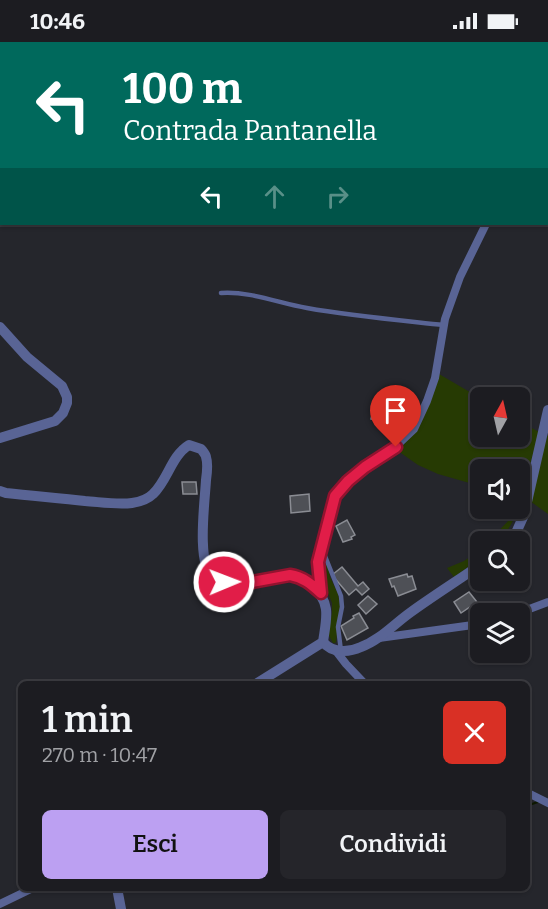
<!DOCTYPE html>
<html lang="it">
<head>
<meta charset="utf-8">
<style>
  :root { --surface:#1c1c21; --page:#25252a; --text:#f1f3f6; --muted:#a0a1a5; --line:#3a3a3f; --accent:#bca0f2 }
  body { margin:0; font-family:Bitter,serif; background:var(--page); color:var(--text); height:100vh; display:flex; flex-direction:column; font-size:22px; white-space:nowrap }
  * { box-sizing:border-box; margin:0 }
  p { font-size:20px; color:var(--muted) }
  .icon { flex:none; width:33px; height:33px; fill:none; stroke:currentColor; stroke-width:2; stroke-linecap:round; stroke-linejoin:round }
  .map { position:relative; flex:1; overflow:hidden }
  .panel { position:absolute; left:18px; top:639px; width:512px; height:210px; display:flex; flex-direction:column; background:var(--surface); border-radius:9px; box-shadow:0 2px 4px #0004,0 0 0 2px var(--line) }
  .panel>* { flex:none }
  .hud { position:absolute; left:0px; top:0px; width:549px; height:183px; box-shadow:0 2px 4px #0004,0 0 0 2px var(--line); background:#00695c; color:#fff; overflow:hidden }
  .needle { width:39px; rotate:8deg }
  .controls { position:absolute; left:470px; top:345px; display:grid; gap:12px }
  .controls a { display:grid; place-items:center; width:60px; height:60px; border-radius:9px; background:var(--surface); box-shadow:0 2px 4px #0004,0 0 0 2px var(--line); font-size:30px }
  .pin { position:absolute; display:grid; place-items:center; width:51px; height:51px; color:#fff; margin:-62px -26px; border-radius:50% 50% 50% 0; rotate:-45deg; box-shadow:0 0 6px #0007 }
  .pin .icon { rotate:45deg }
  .me { position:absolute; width:66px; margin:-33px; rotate:89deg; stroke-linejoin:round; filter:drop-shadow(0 0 4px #0008) }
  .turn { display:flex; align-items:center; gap:21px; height:126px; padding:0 24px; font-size:27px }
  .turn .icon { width:78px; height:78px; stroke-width:2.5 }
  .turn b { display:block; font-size:42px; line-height:51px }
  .lanes { display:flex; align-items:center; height:57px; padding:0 24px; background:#0003; justify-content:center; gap:30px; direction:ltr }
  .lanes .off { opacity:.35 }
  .round { display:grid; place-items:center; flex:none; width:63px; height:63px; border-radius:9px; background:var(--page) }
  .summary { display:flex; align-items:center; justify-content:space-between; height:102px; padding:0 24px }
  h1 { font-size:36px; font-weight:600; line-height:45px }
  .button { display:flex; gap:12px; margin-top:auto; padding:12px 24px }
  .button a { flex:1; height:69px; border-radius:9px; background:var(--accent); color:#111; font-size:24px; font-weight:600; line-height:69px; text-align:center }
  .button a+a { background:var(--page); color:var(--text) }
  .status { display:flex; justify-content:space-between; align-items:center; height:42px; padding:0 30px; background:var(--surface); direction:ltr }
  .status svg { height:16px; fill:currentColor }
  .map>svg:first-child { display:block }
</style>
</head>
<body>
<div class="status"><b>10:46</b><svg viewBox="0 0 49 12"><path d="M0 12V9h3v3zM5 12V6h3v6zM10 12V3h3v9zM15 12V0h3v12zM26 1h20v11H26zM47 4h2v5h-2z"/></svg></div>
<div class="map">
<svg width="548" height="867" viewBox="0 0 548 867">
  <rect width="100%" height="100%" fill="#25262c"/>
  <path fill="#263a03" d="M60,0H256V1L62,2Z
    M439,332L480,356V394H519V379L539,390L521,456L519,463L521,456L519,455V428H480V444L438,432L418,423L398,409C422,385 428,362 439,332Z
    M545,392L548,394V472L530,459Z
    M515,467H518C514,479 507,490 499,499H489L510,477Z
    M480,508V516L454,535L447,526L464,519Z
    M323,522H326L329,526L330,535L338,552L340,564L336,600L335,601H333L328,592L332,571V561L324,541Z"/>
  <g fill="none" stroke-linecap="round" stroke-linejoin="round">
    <path stroke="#0e1801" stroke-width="2" d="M256,0L257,2
      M526,764L538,760"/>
  </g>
  <path fill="#4e5056" stroke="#8a8c93" stroke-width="1.5" d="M374,364L391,369L387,381L371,377Z
    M182,440H196L197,452H183Z
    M309,452L310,469L291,471L290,454Z
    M347,478L355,493L351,495L352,497L343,500L336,484Z
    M342,525L358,544L363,540L369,547L362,553L356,547L349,553L332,533Z
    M407,532L408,535L412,534L416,547L398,554L394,544L392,545L389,537Z
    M469,550L477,560L461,571L454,560Z
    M368,554L377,562L366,572L358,563Z
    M359,571L368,586L347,598L341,584L354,576L353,574Z
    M519,577H521L523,588L519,590Z"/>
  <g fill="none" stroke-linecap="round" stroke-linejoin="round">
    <path stroke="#596495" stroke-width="4.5" d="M0,113H2
      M221,251C250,249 278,261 307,266C352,274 398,278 444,283
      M320,510L325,514L341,554L342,565L338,585L341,609"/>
    <path stroke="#596495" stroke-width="8" d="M548,80V79
      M321,551L318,520L335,454L348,439L365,425L395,405L414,387L427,359L435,336L445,277L460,235L486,182
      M516,572L548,560
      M379,596L480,582
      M336,609L346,622L365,642
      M526,750L548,761
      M0,862L33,846"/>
    <path stroke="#596495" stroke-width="10" d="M0,285L27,315L62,344L67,355V361L63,371L55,379L0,396
      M0,449L6,451C32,454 59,456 85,459C100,460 117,463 132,461C139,460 148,457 153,452C168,438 171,414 189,403L201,407C202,408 206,413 206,415C208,421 207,431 206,438C205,459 196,522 213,536C237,554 275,527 298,534C304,536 309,540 313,545C332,561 326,578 323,600
      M509,500L515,493L524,473L548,368
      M323,600C332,611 348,611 361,605C380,598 394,582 411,570C433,554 457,539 480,523
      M256,642L323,600
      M117,846L121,867"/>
  </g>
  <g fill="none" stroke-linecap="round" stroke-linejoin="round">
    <defs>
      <path id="route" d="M224,540L236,543L290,533C303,535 311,542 321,551L318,520L335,454L348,439L365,425L396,405"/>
    </defs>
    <use href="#route" stroke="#92132f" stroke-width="15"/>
    <use href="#route" stroke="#e11d48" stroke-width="10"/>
  </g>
</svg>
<div class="controls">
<a><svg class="needle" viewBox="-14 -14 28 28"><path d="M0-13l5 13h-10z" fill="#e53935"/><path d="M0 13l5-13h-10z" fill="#a0a1a5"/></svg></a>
<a><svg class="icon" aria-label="sound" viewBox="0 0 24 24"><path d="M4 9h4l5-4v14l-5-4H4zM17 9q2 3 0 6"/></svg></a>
<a><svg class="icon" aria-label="search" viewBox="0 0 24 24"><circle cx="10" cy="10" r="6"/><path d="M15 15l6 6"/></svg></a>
<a><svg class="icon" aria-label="layers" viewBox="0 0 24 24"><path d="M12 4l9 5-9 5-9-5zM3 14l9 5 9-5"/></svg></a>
</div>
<div class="pin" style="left:396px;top:405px;background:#d93025"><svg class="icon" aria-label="arrive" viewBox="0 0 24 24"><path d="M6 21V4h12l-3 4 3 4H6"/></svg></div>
<svg class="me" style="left:224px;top:540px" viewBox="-20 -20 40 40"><circle r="17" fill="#e11d48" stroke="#fff" stroke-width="3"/><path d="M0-11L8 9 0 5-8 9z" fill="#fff"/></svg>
<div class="hud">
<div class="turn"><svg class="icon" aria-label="left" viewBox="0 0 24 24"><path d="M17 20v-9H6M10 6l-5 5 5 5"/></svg><div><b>100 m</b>Contrada Pantanella</div></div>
<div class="lanes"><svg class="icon" aria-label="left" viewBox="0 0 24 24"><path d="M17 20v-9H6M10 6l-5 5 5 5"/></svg><svg class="icon off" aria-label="ahead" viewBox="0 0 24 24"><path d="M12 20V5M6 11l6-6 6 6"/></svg><svg class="icon off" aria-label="right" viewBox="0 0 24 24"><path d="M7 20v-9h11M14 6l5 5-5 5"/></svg></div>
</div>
<section class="panel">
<div class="summary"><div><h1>1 min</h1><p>270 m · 10:47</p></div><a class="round" style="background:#d93025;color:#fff"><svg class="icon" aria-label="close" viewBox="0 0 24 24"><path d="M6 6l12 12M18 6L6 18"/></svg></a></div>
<div class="button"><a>Esci</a><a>Condividi</a></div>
</section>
</div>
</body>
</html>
